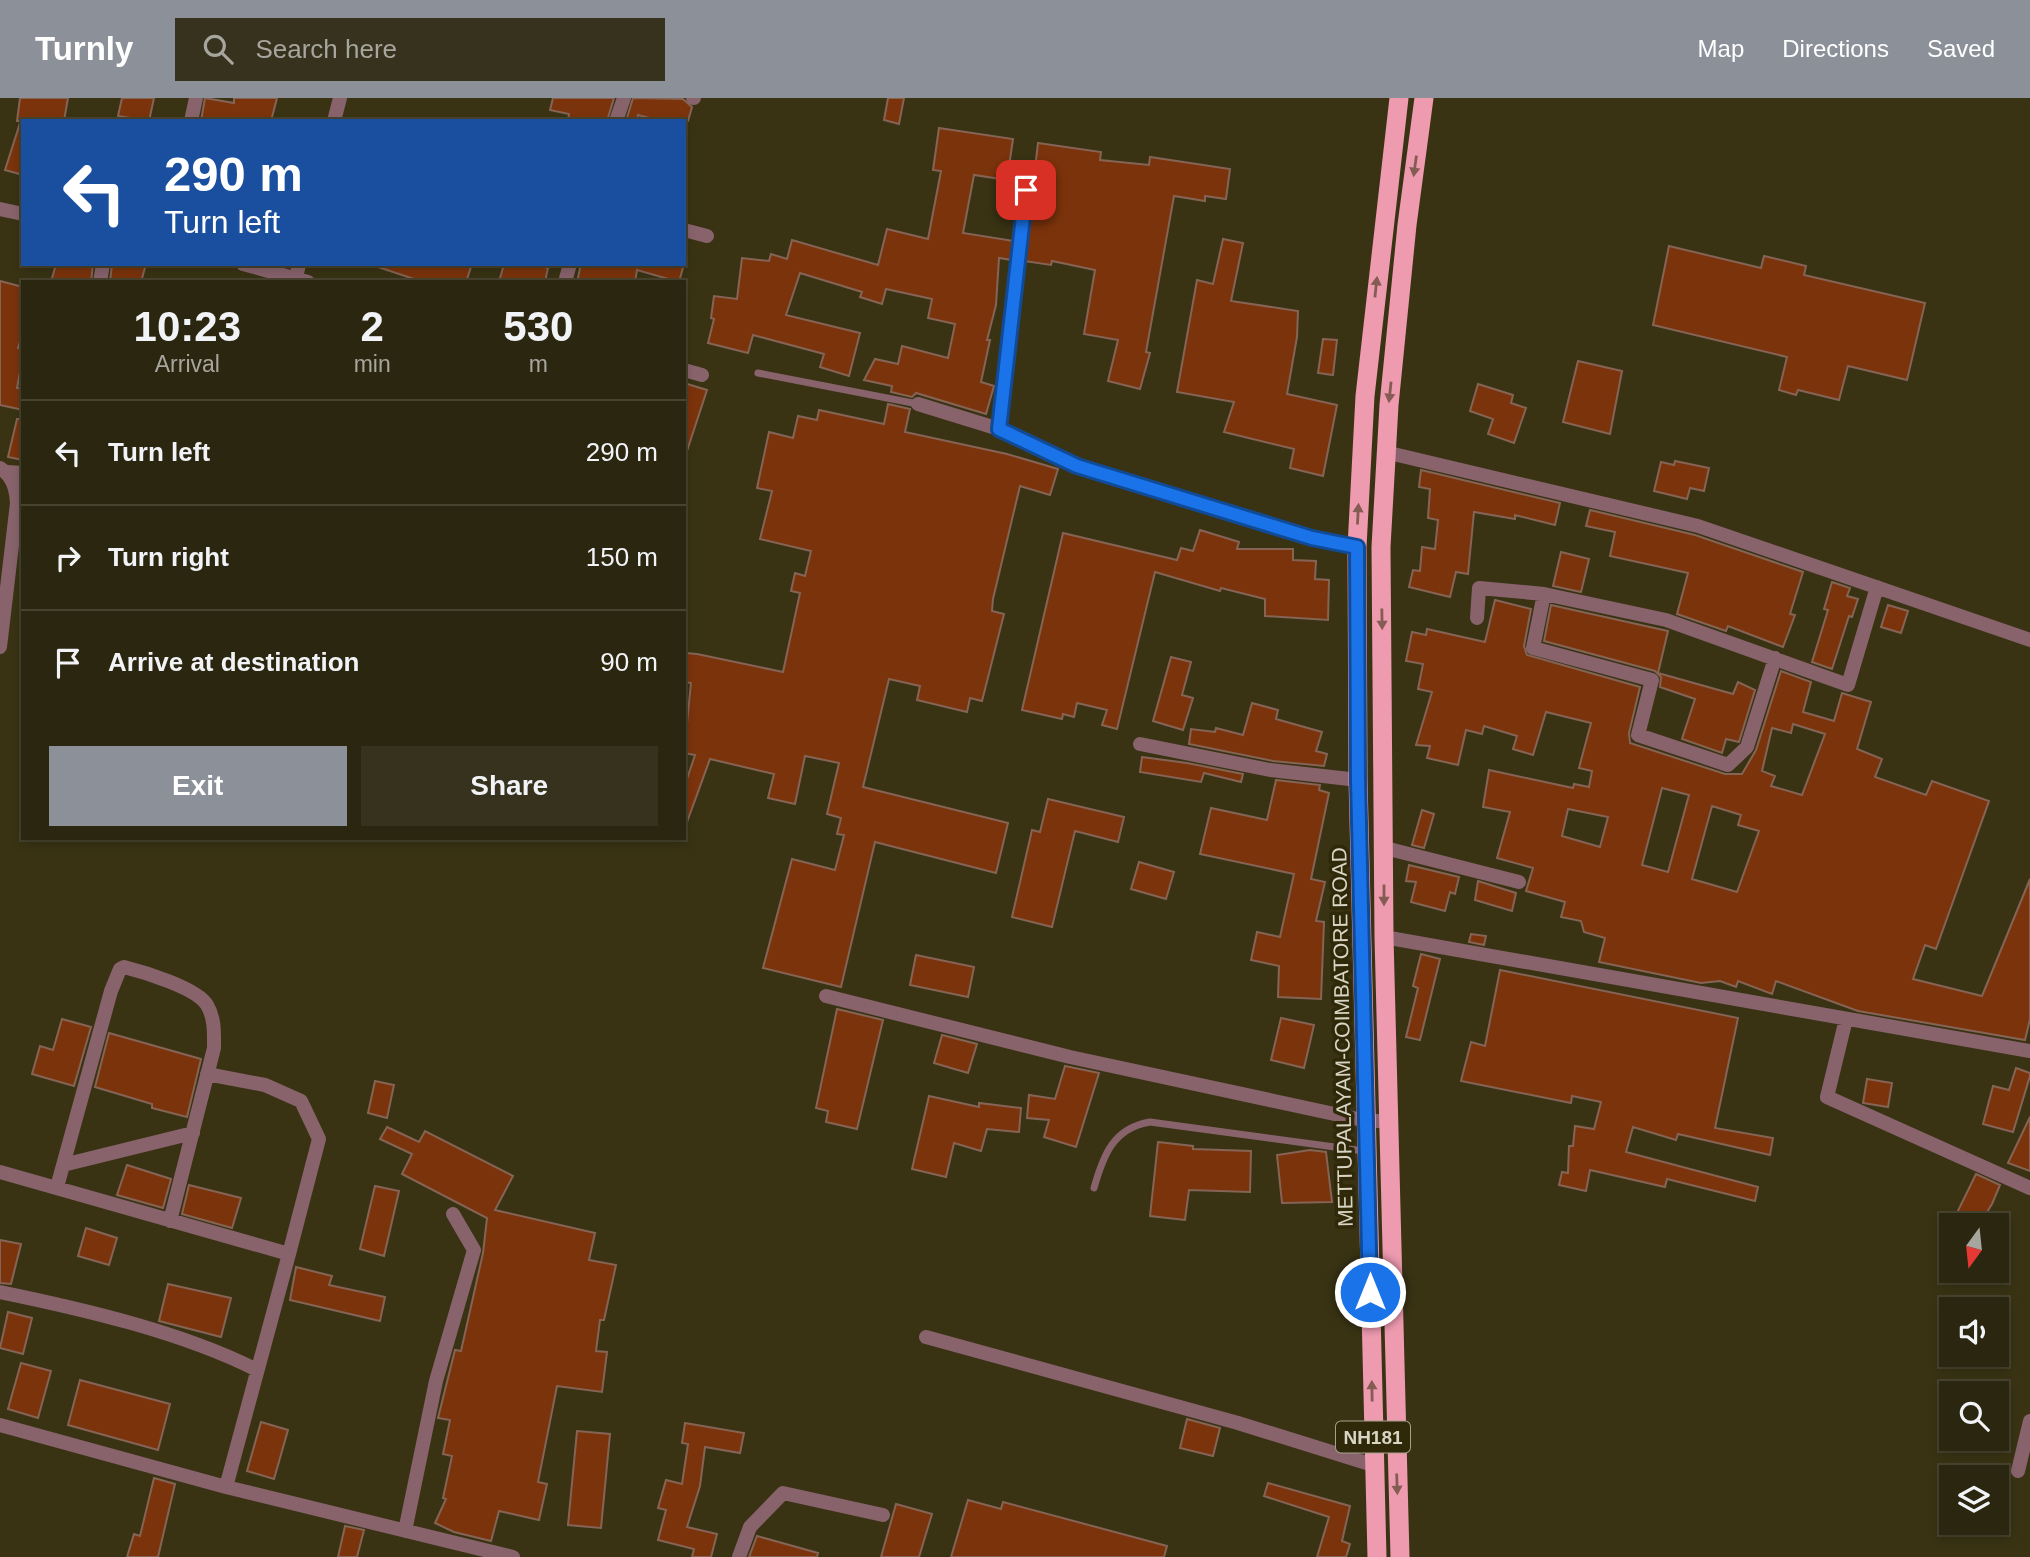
<!DOCTYPE html>
<html lang="en">
<head>
<meta charset="utf-8">
<style>
  :root { --surface:#2b260f; --page:#37321d; --text:#f1f3f6; --muted:#a6a59e; --line:#47432f; --accent:#8c9099 }
  body { margin:0; font-family:Arial,sans-serif; background:var(--page); color:var(--text); height:100vh; display:flex; flex-direction:column; font-size:26px; white-space:nowrap }
  * { box-sizing:border-box; margin:0 }
  p { font-size:23px; color:var(--muted) }
  .icon { flex:none; width:38px; height:38px; fill:none; stroke:currentColor; stroke-width:2; stroke-linecap:round; stroke-linejoin:round }
  .map { position:relative; flex:1; overflow:hidden }
  .details { position:absolute; left:21px; top:182px; width:665px; height:560px; display:flex; flex-direction:column; background:var(--surface); border-radius:0px; box-shadow:0 4px 10px #0003,0 0 0 2px var(--line) }
  .details>* { flex:none }
  .top-card { position:absolute; left:21px; top:21px; width:665px; height:147px; border-radius:0px; box-shadow:0 4px 10px #0003,0 0 0 2px var(--line); background:#1a4fa0; color:#fff; overflow:hidden }
  .needle { width:46px; rotate:195deg }
  .buttons { position:absolute; left:1939px; top:1115px; display:grid; gap:14px }
  .buttons a { display:grid; place-items:center; width:70px; height:70px; border-radius:0px; background:var(--surface); box-shadow:0 4px 10px #0003,0 0 0 2px var(--line); font-size:35px }
  .pin { position:absolute; display:grid; place-items:center; width:60px; height:60px; color:#fff; margin:-30px; border-radius:14px; box-shadow:0 4px 10px #0006 }
  .me { position:absolute; width:77px; margin:-38px; rotate:0deg; stroke-linejoin:round; filter:drop-shadow(0 0 5px #0008) }
  .turn { display:flex; align-items:center; gap:24px; height:147px; padding:0 28px; font-size:32px }
  .turn .icon { width:91px; height:91px; stroke-width:2.5 }
  .turn b { display:block; font-size:49px; line-height:60px }
  .eta { display:flex; justify-content:space-evenly; align-items:center; height:119px; text-align:center }
  .eta b { font-size:42px; font-weight:700; line-height:49px }
  .cta { display:flex; gap:14px; margin-top:auto; padding:14px 28px }
  .cta a { flex:1; height:80px; border-radius:0px; background:var(--accent); color:#fff; font-size:28px; font-weight:700; line-height:80px; text-align:center }
  .cta a+a { background:var(--page); color:var(--text) }
  ul { padding:0; list-style:none }
  li { display:flex; align-items:center; gap:21px; height:105px; padding:0 28px; border-top:2px solid var(--line) }
  li div { flex:1 }
  li b { display:block; font-size:26px }
  li em { font-style:normal }
  header { display:flex; align-items:center; gap:42px; box-sizing:border-box; height:98px; padding:0 35px; background:var(--accent); color:#fff }
  header strong { font-size:33px }
  nav { display:flex; gap:38px; margin-inline-start:auto; font-size:24px }
  .search { width:490px; height:63px; background:var(--page); display:flex; align-items:center; gap:18px; box-sizing:border-box; padding:0 24px; border-radius:0px; color:var(--muted); font-size:26px }
  .map>svg:first-child { display:block }
</style>
</head>
<body>
<header>
<strong>Turnly</strong>
<div class="search"><svg class="icon" aria-label="search" viewBox="0 0 24 24"><circle cx="10" cy="10" r="6"/><path d="M15 15l6 6"/></svg>Search here</div>
<nav><a>Map</a><a>Directions</a><a>Saved</a></nav>
</header>
<div class="map">
<svg width="2030" height="1459" viewBox="0 0 2030 1459">
  <rect width="100%" height="100%" fill="#393314"/>
  <path fill="#7b330b" stroke="#856456" stroke-width="2" fill-rule="evenodd" d="M20,0H68L64,23H17Z
    M122,0H154L149,23L118,18Z
    M205,0L234,5V0H277L271,23H201Z
    M553,0H614L607,23H568L569,16L550,12Z
    M633,0L683,1L692,9L688,23H661L638,17L637,23H626Z
    M888,0H904L899,26L884,22Z
    M20,25H23V77L5,72Z
    M939,30L1013,41L1007,82L974,77L963,135L1014,143L1012,162L999,160L996,207L987,242H990L981,284L994,288L986,316L916,295L912,299L891,294L892,288L864,282L875,261L898,266L902,248L948,260L955,226L928,220L932,201L886,191L882,206L860,199L862,194L800,175L786,217L860,235L849,278L820,269L824,256L753,237L748,255L708,245L714,221L711,220L714,198L737,201L742,160L769,163L771,156L787,161L792,142L878,167L887,131L928,141L941,73L933,72Z
    M1038,45L1101,54L1100,62L1149,67L1150,59L1230,71L1226,101L1205,98V103L1174,98L1146,254L1150,255L1140,291L1108,283L1118,242L1084,236L1095,172L1052,163L1051,167L1024,163Z
    M1223,141L1243,145L1231,203L1298,213L1297,239L1287,296L1337,307L1323,378L1290,370L1294,351L1224,334L1234,304L1177,294L1197,182L1213,186Z
    M1669,148L1761,170L1764,158L1806,168L1804,177L1925,205L1907,282L1848,268L1839,302L1798,292L1796,297L1779,292L1787,259L1653,227Z
    M56,166H93L91,184H51Z
    M112,166H146L141,184H110Z
    M378,166H472L466,184H423L378,169Z
    M504,166H535L548,170L545,184H499Z
    M581,166H684L679,184L637,172L635,184H577Z
    M0,183L23,189V235L18,250L23,251V258L17,290H23V312L0,307Z
    M1323,241L1337,242L1333,277L1318,275Z
    M1578,263L1622,273L1610,336L1563,324Z
    M684,285L707,292L687,353H684Z
    M1478,286L1513,297L1511,305L1526,310L1514,345L1488,336L1493,321L1470,313Z
    M888,306L910,311L905,334L1007,356L1058,371L1050,397L1020,388L993,501L992,513L1004,516L982,603L970,600L967,614L917,602L920,588L889,581L863,689L1008,725L996,775L875,744L841,889L763,870L792,761L835,772L844,737L837,736L841,720L827,716L839,665L805,658L795,706L768,700L774,676L710,661L687,724H684V690L695,657L684,655L691,585L684,584V563L686,555L697,556L783,574L800,495L791,493L795,475L805,478L811,453L760,441L772,393L757,390L769,334L793,340L798,318L817,322L819,312L884,326Z
    M17,321H23V362L8,359Z
    M1675,363L1709,370L1704,393L1690,390L1687,401L1654,393L1661,364L1674,367Z
    M1421,372L1560,405L1555,427L1515,417V421L1474,414L1468,476L1456,474L1450,499L1409,489L1413,472L1420,473L1422,449L1435,451L1438,422L1428,420L1430,391L1419,389Z
    M1590,412L1695,437L1803,474L1790,516L1795,517L1783,549L1728,528L1726,533L1677,516L1688,475L1610,458L1615,434L1586,428Z
    M1200,432L1239,444L1237,451H1293V462L1316,463L1315,481L1329,482L1328,522L1265,518V501L1221,490L1220,493L1155,474L1117,631L1102,627L1107,612L1077,605L1074,619L1063,616L1062,621L1022,612L1063,435L1177,462L1181,450L1193,453Z
    M1561,454L1589,461L1581,494L1553,488Z
    M1832,484L1850,490L1847,498L1858,501L1852,519L1849,518L1832,571L1812,564L1828,512L1824,511Z
    M1495,502L1531,511L1524,548L1527,557L1640,589L1629,635L1630,645L1725,676H1742L1756,652L1781,573L1811,584L1803,614L1834,623L1842,595L1871,604L1857,651L1882,661L1875,679L1926,697L1932,683L1989,703L1936,851L1925,847L1913,881L1982,898L2030,781V921L2025,942L1858,913L1776,883L1772,896L1738,883L1736,889L1720,883L1701,885L1599,864L1605,840L1584,834L1581,823L1561,819L1565,804L1526,793L1533,770L1497,760L1510,714L1483,709L1489,672L1573,690L1574,686L1589,689L1592,673L1579,670L1591,625L1546,614L1533,657L1513,651L1517,638L1484,628L1482,636L1466,632L1458,667L1427,660L1430,648L1416,647L1432,594L1418,591L1423,566L1406,563L1412,534L1426,537L1427,531L1485,544ZM1793,626L1825,636L1802,697L1771,688L1775,678L1762,673L1772,630L1791,635ZM1662,690L1689,697L1668,774L1642,767ZM1712,708L1741,717L1738,727L1759,733L1737,794L1692,781ZM1568,711L1608,719L1600,749L1562,738Z
    M1551,507L1668,533L1658,575L1733,596L1738,584L1755,592L1739,644L1726,641L1722,655L1682,641L1695,601L1660,589L1661,579L1655,573L1544,543Z
    M1888,507L1908,513L1901,535L1881,529Z
    M1171,559L1191,564L1182,597L1193,600L1183,632L1153,623Z
    M1252,605L1278,612L1276,621L1322,634L1316,653L1327,656L1324,668L1273,663L1189,646L1191,631L1215,634L1216,630L1243,637Z
    M1142,659L1187,665L1243,676L1241,684L1204,675L1201,684L1140,674Z
    M1276,682L1320,687L1319,692L1329,695L1311,781L1325,784L1316,823L1324,824L1321,901L1278,899L1279,868L1251,862L1257,834L1280,839L1294,776L1200,756L1211,710L1267,722Z
    M1048,701L1124,719L1118,744L1075,733L1052,829L1012,819L1032,732L1040,734Z
    M1422,712L1434,716L1424,750L1412,747Z
    M1139,764L1174,774L1166,801L1131,791Z
    M1409,767L1459,779L1455,796L1450,794L1445,813L1411,804L1416,784L1406,783Z
    M1478,783L1516,795L1512,813L1475,802Z
    M1471,836L1486,838L1484,847L1469,844Z
    M1421,856L1440,861L1420,942L1406,939L1418,890L1413,888Z
    M916,857L974,869L968,899L910,887Z
    M1500,872L1738,920L1715,1030L1773,1040L1770,1057L1678,1036L1676,1042L1633,1029L1626,1054L1758,1089L1755,1103L1667,1081L1665,1089L1590,1072L1586,1093L1559,1087L1562,1074L1568,1075L1569,1048H1573L1575,1028L1594,1031L1601,1004L1572,998L1571,1005L1461,983L1471,944L1485,948Z
    M837,911L883,922L857,1031L826,1024L828,1013L816,1010Z
    M1281,920L1314,927L1304,970L1271,962Z
    M62,921L91,929L74,988L32,976L40,948L53,952Z
    M109,935L201,961L187,1019L152,1010V1006L95,989Z
    M942,937L977,946L968,975L934,965Z
    M1065,968L1099,975L1076,1049L1044,1039L1049,1022L1027,1020L1029,997L1055,1001Z
    M2016,970L2030,975V978L2013,1034L1983,1026L1993,988L2009,992Z
    M1867,981L1892,985L1888,1009L1863,1005Z
    M375,983L394,987L387,1020L368,1015Z
    M929,998L979,1009V1005L1021,1010L1019,1034L987,1031L981,1053L954,1045L946,1079L912,1071Z
    M2030,1019V1073L2008,1065Z
    M387,1029L419,1044L425,1033L513,1078L495,1112L595,1135L589,1162L616,1167L604,1222H600L596,1253L607,1254L602,1294L557,1288L538,1384L547,1386L539,1422L499,1413L491,1443L454,1434L435,1425L446,1401L443,1400L452,1358L443,1356L450,1322L438,1320L455,1252L461,1253L483,1155L487,1120L402,1076L412,1056L380,1041Z
    M1158,1044L1193,1048V1051L1251,1053L1250,1094L1189,1092L1185,1122L1150,1118Z
    M1310,1052L1326,1054L1332,1104L1282,1105L1277,1057Z
    M127,1067L171,1081L163,1110L117,1097Z
    M1976,1076L2000,1087L1992,1106L1979,1127H1951Z
    M189,1087L241,1100L232,1130L182,1116Z
    M375,1088L399,1093L384,1158L360,1151Z
    M86,1130L117,1140L109,1167L78,1158Z
    M0,1142L21,1146L11,1186L0,1185Z
    M296,1169L332,1178L329,1187L385,1199L380,1223L290,1202Z
    M168,1186L231,1200L221,1239L159,1223Z
    M8,1214L32,1220L23,1256L0,1250Z
    M21,1265L51,1273L38,1320L8,1311Z
    M80,1282L170,1306L158,1352L68,1327Z
    M1187,1321L1220,1330L1213,1358L1180,1350Z
    M261,1324L288,1332L274,1381L247,1373Z
    M685,1325L744,1335L740,1355L705,1349L700,1388L687,1429L717,1436L711,1459H692L694,1451L658,1442L666,1412L658,1410L666,1382L682,1386L688,1346L682,1345Z
    M577,1333L610,1336L601,1430L568,1427Z
    M154,1380L175,1386L158,1459H127L134,1436L140,1438Z
    M1268,1385L1350,1408L1342,1443L1350,1446L1346,1459H1317L1329,1419L1264,1398Z
    M968,1402L1001,1411L1003,1404L1167,1448L1164,1459H951Z
    M896,1406L932,1416L919,1459H881Z
    M345,1428L364,1432L357,1459H338Z
    M757,1438L818,1455L817,1459H749Z"/>
  <g fill="none" stroke-linecap="round" stroke-linejoin="round">
    <path stroke="#88636c" stroke-width="7" d="M758,275L918,306
      M999,331L1029,68
      M1094,1090C1103,1058 1113,1030 1150,1024L1364,1053"/>
    <path stroke="#88636c" stroke-width="14" d="M693,0H694
      M191,23L196,0
      M334,23L340,0
      M616,23L624,0
      M0,111L23,116
      M684,132L707,138
      M243,166L308,184
      M296,180L299,166
      M100,184L103,166
      M565,184L570,166
      M684,272L702,277
      M918,306L999,331L1077,368L1312,440L1357,449
      M1385,354L1698,428L2030,542
      M7,374L23,375
      M1544,496L1533,550L1652,582L1638,637L1728,667L1747,649L1775,560
      M1477,520L1479,490L1544,496L1666,522L1848,587L1877,489
      M1140,646L1270,672L1358,682
      M1385,750L1519,784
      M1384,839L2030,953
      M826,898L1070,959L1367,1023H1390
      M1846,921L1827,999L2030,1090
      M207,976L265,987L301,1003L319,1041L289,1156
      M63,1067L193,1035
      M0,1074L289,1156L226,1389
      M57,1089L111,893L120,871L124,869C144,874 197,890 207,907C215,920 214,936 214,950L170,1123
      M0,1194C83,1211 182,1234 257,1272
      M926,1239L1238,1325L1373,1367
      M0,1327L226,1389L513,1459
      M2018,1373L2030,1323
      M405,1433L436,1283L474,1152L453,1116
      M739,1459L750,1429L783,1395L883,1417"/>
    <path stroke="#88636c" stroke-width="14" d="M0,370C13,378 16,391 17,405L0,549"/>
    <path stroke="#ee9aaf" stroke-width="19" d="M1377,1459L1358,682L1357,449L1365,298L1399,0
      M1400,1459L1384,839L1381,449L1389,307L1407,127L1424,0"/>
  </g>
  <defs><path id="oneway-solid" d="M-6-.8H1V-3.2L6.5 0L1 3.2V.8H-6Z" transform="scale(1.75)"/></defs>
  <g fill="#855c54">
    <use href="#oneway-solid" transform="translate(1415 68) rotate(98)"/>
    <use href="#oneway-solid" transform="translate(1376 189) rotate(-84)"/>
    <use href="#oneway-solid" transform="translate(1390 294) rotate(96)"/>
    <use href="#oneway-solid" transform="translate(1358 416) rotate(-87)"/>
    <use href="#oneway-solid" transform="translate(1382 521) rotate(89)"/>
    <use href="#oneway-solid" transform="translate(1384 797) rotate(90)"/>
    <use href="#oneway-solid" transform="translate(1372 1293) rotate(-91)"/>
    <use href="#oneway-solid" transform="translate(1397 1386) rotate(88)"/>
  </g>
  <g fill="none" stroke-linecap="round" stroke-linejoin="round">
    <defs>
      <path id="route" d="M1026,92L999,331L1077,368L1312,440L1357,449L1358,682L1370,1194"/>
    </defs>
    <use href="#route" stroke="#114b97" stroke-width="18"/>
    <use href="#route" stroke="#1a73e8" stroke-width="12"/>
  </g>
  <g text-anchor="middle" dominant-baseline="central" stroke-width="7" stroke-linejoin="round" paint-order="stroke">
    <rect fill="#2f2909" stroke="#a6a18c" stroke-width="2" x="1336" y="1323.5" width="74" height="31" rx="5"/>
    <g font-size="19" font-weight="bold" fill="#d9d5c4">
      <text x="1373" y="1339">NH181</text>
    </g>
    <g font-size="21" fill="#d9d5c4" stroke="#2f2909">
      <text transform="translate(1342 939) rotate(-91)">METTUPALAYAM-COIMBATORE ROAD</text>
    </g>
  </g>
</svg>
<div class="buttons">
<a><svg class="needle" viewBox="-14 -14 28 28"><path d="M0-13l5 13h-10z" fill="#e53935"/><path d="M0 13l5-13h-10z" fill="#a6a59e"/></svg></a>
<a><svg class="icon" aria-label="sound" viewBox="0 0 24 24"><path d="M4 9h4l5-4v14l-5-4H4zM17 9q2 3 0 6"/></svg></a>
<a><svg class="icon" aria-label="search" viewBox="0 0 24 24"><circle cx="10" cy="10" r="6"/><path d="M15 15l6 6"/></svg></a>
<a><svg class="icon" aria-label="layers" viewBox="0 0 24 24"><path d="M12 4l9 5-9 5-9-5zM3 14l9 5 9-5"/></svg></a>
</div>
<div class="pin" style="left:1026px;top:92px;background:#d93025"><svg class="icon" aria-label="arrive" viewBox="0 0 24 24"><path d="M6 21V4h12l-3 4 3 4H6"/></svg></div>
<svg class="me" style="left:1370px;top:1194px" viewBox="-20 -20 40 40"><circle r="17" fill="#1a73e8" stroke="#fff" stroke-width="3"/><path d="M0-11L8 9 0 5-8 9z" fill="#fff"/></svg>
<div class="top-card">
<div class="turn"><svg class="icon" aria-label="left" viewBox="0 0 24 24"><path d="M17 20v-9H6M10 6l-5 5 5 5"/></svg><div><b>290 m</b>Turn left</div></div>
</div>
<section class="details">
<div class="eta">
<div><b>10:23</b><p>Arrival</p></div>
<div><b>2</b><p>min</p></div>
<div><b>530</b><p>m</p></div>
</div>
<ul>
<li><svg class="icon" aria-label="left" viewBox="0 0 24 24"><path d="M17 20v-9H6M10 6l-5 5 5 5"/></svg><div><b>Turn left</b></div><em>290 m</em></li>
<li><svg class="icon" aria-label="right" viewBox="0 0 24 24"><path d="M7 20v-9h11M14 6l5 5-5 5"/></svg><div><b>Turn right</b></div><em>150 m</em></li>
<li><svg class="icon" aria-label="arrive" viewBox="0 0 24 24"><path d="M6 21V4h12l-3 4 3 4H6"/></svg><div><b>Arrive at destination</b></div><em>90 m</em></li>
</ul>
<div class="cta"><a>Exit</a><a>Share</a></div>
</section>
</div>
</body>
</html>
